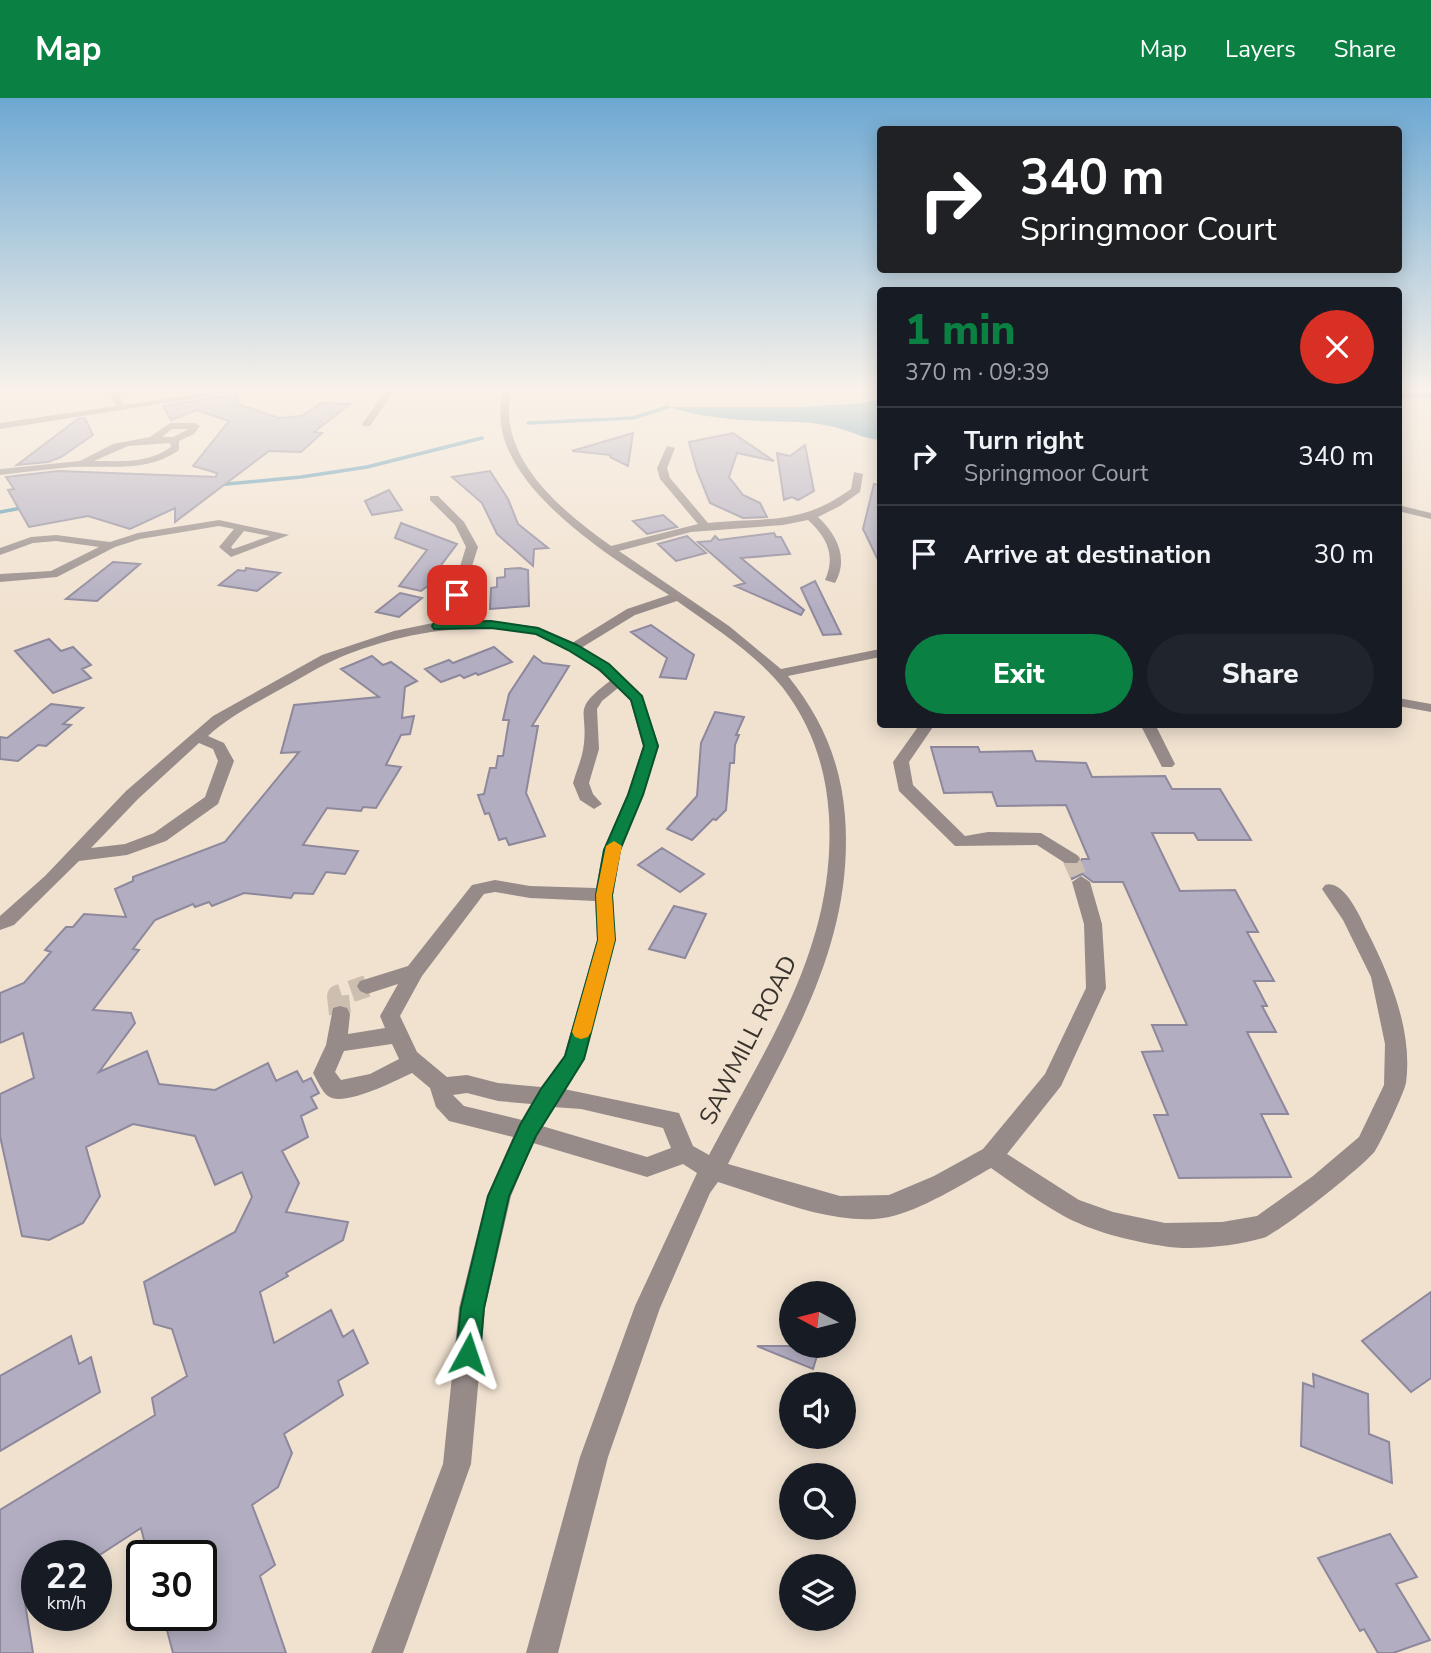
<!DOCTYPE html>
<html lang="en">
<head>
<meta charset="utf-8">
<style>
  :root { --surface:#171b24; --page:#20242c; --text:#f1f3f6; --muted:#9ea1a6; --line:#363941; --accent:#0b8043 }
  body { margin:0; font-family:"Nunito Sans",sans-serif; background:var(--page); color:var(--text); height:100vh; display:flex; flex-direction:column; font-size:26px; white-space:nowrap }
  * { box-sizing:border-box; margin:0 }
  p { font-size:23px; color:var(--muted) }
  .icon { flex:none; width:38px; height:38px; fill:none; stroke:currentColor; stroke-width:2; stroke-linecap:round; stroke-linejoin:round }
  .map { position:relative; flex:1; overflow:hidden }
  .side { position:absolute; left:877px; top:189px; width:525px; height:441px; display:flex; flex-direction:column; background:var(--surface); border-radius:7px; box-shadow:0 4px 18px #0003 }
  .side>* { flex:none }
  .guide { position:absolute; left:877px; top:28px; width:525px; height:147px; border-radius:7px; box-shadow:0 4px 18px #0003; background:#202124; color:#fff; overflow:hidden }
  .needle { width:46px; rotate:277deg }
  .buttons { position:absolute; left:779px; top:1183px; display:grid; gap:14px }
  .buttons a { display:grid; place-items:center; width:77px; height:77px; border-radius:50%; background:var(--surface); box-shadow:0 4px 18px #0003; font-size:35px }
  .speed { position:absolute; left:21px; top:1442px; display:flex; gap:14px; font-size:35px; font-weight:700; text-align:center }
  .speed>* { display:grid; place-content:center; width:91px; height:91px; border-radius:50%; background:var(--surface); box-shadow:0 4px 18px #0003; line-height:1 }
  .speed small { font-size:18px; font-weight:400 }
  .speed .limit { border:4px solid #111; border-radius:10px; background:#fff; color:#111 }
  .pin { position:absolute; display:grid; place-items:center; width:60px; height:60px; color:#fff; margin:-30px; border-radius:14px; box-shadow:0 4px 10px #0006 }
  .me { position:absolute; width:77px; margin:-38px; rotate:5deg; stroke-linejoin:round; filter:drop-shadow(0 0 5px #0008) }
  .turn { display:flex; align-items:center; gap:24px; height:147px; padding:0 28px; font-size:32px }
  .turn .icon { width:91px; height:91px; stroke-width:2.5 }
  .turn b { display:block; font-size:49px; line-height:60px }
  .round { display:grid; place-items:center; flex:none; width:74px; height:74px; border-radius:37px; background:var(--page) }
  .headline { display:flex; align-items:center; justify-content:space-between; height:119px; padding:0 28px }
  h1 { font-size:42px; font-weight:800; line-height:52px; color:var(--accent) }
  .button { display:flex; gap:14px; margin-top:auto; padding:14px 28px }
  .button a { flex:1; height:80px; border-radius:42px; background:var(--accent); color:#fff; font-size:28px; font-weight:800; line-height:80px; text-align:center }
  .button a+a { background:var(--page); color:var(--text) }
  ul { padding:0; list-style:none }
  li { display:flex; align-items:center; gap:21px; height:98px; padding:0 28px; border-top:2px solid var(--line) }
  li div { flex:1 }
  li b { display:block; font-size:26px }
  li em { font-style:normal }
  header { display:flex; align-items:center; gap:42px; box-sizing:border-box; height:98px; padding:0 35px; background:var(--accent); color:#fff }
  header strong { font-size:33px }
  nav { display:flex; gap:38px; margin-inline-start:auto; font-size:24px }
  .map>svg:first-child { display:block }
</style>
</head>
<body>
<header>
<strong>Map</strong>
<nav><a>Map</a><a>Layers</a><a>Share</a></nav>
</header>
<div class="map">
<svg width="1431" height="1555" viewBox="0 0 1431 1555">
  <rect width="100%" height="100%" fill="#f1e2d0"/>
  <path fill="#5495b1" d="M880,300V342C867,341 857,336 844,332C830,327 811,324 796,324C752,323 710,322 668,309H801L864,305Z"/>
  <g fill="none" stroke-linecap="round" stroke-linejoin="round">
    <path stroke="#5495b1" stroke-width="3.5" d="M528,325L633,320L668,309
      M216,387L301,379L367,369L482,340
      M0,414L27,409"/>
  </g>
  <path fill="#b2adc1" stroke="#8e889c" stroke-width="2" d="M237,296L238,306L279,320L302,318L321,305L350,306L314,334L322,335L301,354L269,353L175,424V410L130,431L88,418L29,429L8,392L14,391L6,379L58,373L216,379L217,375L193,368L229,323L197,312L171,322L163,308Z
    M85,320L93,337L61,359L48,364L17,367L78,321Z
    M633,335L628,368L610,359L611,357L572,353Z
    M733,335L774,363L737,355L729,379L743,397L760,405L767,419L743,420L710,405L697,373L689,344Z
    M805,347L814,393L798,402L792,399L784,402L777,355L790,358Z
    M490,373L508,401L518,426L548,450L534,451L533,468L497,436L482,405L452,379Z
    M874,386L880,387V466L863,431Z
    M389,392L402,412L372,417L365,403Z
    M663,417L677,429L647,436L633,423Z
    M401,425L457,446L436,474L444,476L421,493L399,488L427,452L395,440Z
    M774,435L776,439H781L790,456L741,460L804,512L801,517L735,488L745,485L698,444L711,443L715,438L719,442Z
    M687,438L706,455L676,463L658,446Z
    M113,464L140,466L97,503L66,501Z
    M246,470L280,475L257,493L219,487L238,472L245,473Z
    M520,470L528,472L529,508L490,511L491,490L497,489V480L505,479V471Z
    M815,483L841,536L823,537L801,490Z
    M400,495L422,500L399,519L376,514Z
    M651,527L694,557L686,581L660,579L667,560L631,534Z
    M49,541L61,553L73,549L91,567L82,571L91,580L53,595L15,553Z
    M494,549L512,564L478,577L476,575L464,580L460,577L441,584L425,571L449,562L453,565Z
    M372,558L383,567L391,564L417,583L405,589L402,620L414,618L410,636L401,637L386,667L401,669L376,710L363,709L361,713L327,710L303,747L358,753L345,776L326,774L313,796L294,795L291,800L244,795L212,808L209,804L195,809L193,806L155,822L133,851L139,852L93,912L131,915L135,925L99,974L147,953L159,986L215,992L268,965L276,983L297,973L303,984L311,980L319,995L311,999L317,1010L301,1018L308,1039L282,1053L299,1085L286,1114L348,1124L343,1142L286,1175L288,1178L260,1194L274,1245L331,1212L343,1239L353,1232L368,1265L338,1283L343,1297L284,1336L292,1355L278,1389L252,1407L275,1467L260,1478L286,1555H173L163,1517H201V1458H148L141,1430L98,1458H37V1498L25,1505L33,1555H0V1412L155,1317L152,1300L187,1278L172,1231L154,1226L144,1184L235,1134L252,1099L242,1074L215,1087L195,1038L133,1026L86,1049L100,1098L83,1125L49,1142L22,1138L0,1038V996L34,980L23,935L0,945V895L24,885L51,854L45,852L66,829H73L84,816L126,819L115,791L133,783V779L225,744L299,654L281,655L294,607L379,599L341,571Z
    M534,558L543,565L569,568L532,628H538L526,695L545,738L509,747L506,740L499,742L489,715L485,716L478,697L484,696L490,670H496L498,658H503L509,622H503L509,596Z
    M51,606L83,610L63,626L71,627L46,648L38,647L18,663L0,661V639L7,640Z
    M715,614L744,619L736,637H739L735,647L734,665H730L726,712L716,722L713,721L692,742L667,731L697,698L701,645Z
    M931,649H978L980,654L1032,653L1036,663L1086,665L1092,679L1165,678L1172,691H1220L1251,742H1198L1194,735H1152L1180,793L1235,792L1258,834H1247L1274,883H1254L1267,908H1262L1276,934H1247L1288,1016H1261L1291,1079L1179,1080L1154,1017H1168L1142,954L1163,953L1152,927H1187L1123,784H1093L1082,776L1072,781L1067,768H1077L1082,761H1089L1066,707L997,708L992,694L944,695Z
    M662,750L704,776L680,794L638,767Z
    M674,808L706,816L685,860L649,851Z
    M1431,1194V1280L1411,1294L1362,1243Z
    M71,1238L79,1266L91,1259L100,1294L0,1353V1278Z
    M757,1248H820L813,1271Z
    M1313,1276L1368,1296L1369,1336L1389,1344L1392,1385L1301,1348L1303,1285L1314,1289Z
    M1390,1436L1417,1479L1396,1486L1430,1542L1393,1555H1378L1364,1531L1360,1533L1318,1460Z"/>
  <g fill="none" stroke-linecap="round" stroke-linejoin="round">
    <path stroke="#ccbfaf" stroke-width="17" stroke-dasharray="17 8" stroke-linecap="butt" d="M1071,761L1081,784"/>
    <path stroke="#ccbfaf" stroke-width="22" stroke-dasharray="22 10" stroke-linecap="butt" d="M340,916L338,898L367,888"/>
    <path fill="#968b89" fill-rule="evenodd" d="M109,294H117L124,307L214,294H235L0,331V325L116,308Z
      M385,294H393L370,328H364L362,326Z
      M501,294H509C510,305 508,317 510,327C520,380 571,419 611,448L698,426L660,381L657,370L667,348L675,350L667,370L670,380L708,425C767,419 800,428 851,391L854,374L863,376L860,394L840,408L818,419C837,437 849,460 835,485L825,482C836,458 827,439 808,422L783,427L691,434L619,453L729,528L781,571L880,551V559L788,578C822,620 841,665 845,718C855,851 785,952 728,1066L840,1098L889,1097L934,1078L983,1051L1045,976L1086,890L1084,826L1072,784L1081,778L1090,784L1102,826L1106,890L1061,988L1007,1056L1079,1102L1113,1114L1165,1125L1222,1124L1257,1118L1313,1078L1359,1039L1384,987L1385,946L1371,879L1343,822L1322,791L1325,787C1344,781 1360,819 1367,833C1390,878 1413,933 1406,985C1404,995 1381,1044 1375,1053C1364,1068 1279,1135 1263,1140C1236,1148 1190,1153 1163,1148C1130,1143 1090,1133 1062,1117C1037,1103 1014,1086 991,1070C963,1086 921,1112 889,1119C837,1130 768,1099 718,1084L710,1095L660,1210L608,1359L558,1555H526L580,1359L635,1208L697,1075L683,1066L647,1079L533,1045L511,1098L485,1210L471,1366L403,1555H371L443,1366L459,1210L487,1098L513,1039L449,1023L436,1009L430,990L412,975C397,982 343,1010 328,998C322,994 317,982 313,975L326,947L333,910L340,908L347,910L350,916L348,936L385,930L380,918L398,886L367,896L360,893L357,888L360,883L408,868L472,787L495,782L530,788L596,790L603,752L627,697L643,648L630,602L618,590L602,603L597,611L599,651L589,685L593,696L602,706L594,711L580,702L573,685C576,674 581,663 583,652C590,611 569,614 610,583C593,566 557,542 533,536C472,521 387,537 330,564C313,572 296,583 279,592C254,606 229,619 208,638L224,645L234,663L218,706L166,743L127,757L79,763L14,827L0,832V818L45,778L126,693L213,618L322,557L394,533L433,525L451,497L466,449L455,427L430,402V398H438L464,424L478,449L463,497L447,524L491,523L538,529L572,545L627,511L669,497C613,460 512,399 501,327C500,316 501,304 501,294ZM677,503C713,529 755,555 783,590C812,628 826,670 829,718C836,849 767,946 709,1057L693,1048L679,1015L564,991L584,961L615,842L613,797L621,752L643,697L659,648L642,598L609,566L581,550L635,517ZM199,645L213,651L218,663L205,699L154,735L125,746L91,750L138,701ZM495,794L530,800L595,803L597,842L564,958L541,989L498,985L467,977L447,979L417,954L400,918L422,878L484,796ZM392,946L399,961L370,976L341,982L335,974L344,953ZM467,995L498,1003L531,1006L522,1022L464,1008L453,997ZM553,1009L581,1011L663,1030L671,1050L647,1059L542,1028Z
      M1398,294H1431V300L1398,299Z
      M170,325H195L200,328L194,336L179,343V352C147,375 110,367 72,369C48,371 24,374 0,377V371L80,363L113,346L150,339ZM172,331H189L173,339H162ZM170,345L171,349C147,366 122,363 94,363L128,348Z
      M1398,407L1431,415V421L1398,413Z
      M219,422L289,437L231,459L219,449L234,431L219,428L140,441L115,449L57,479L0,484V476L51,473L99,449L56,443L33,445L0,457V450L31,439L56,437L110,444L138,435ZM244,433L270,438L233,451L231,449Z
      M1398,600L1431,606V614L1398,608Z
      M920,626H935L909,664L913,687L965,738L988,734L1041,735L1077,757L1080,761L1077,765H1065L1037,747L955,748L899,693L893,664Z
      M1140,626H1155L1175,666L1172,669H1162Z"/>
  </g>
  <linearGradient id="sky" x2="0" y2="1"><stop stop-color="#6da8d2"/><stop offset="0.57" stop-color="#f9f2ea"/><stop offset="1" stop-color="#f9f2ea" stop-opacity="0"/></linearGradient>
  <rect width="1431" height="512" fill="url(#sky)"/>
  <path fill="#0b8043" stroke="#07532c" stroke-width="2" d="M457,494L463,497L446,524L491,523L538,530L577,547L609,566L642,598L658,648L643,697L620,752L612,797L615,842L584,961L536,1038L509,1098L484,1210L480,1256L476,1265L468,1268L459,1265L456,1256L461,1210L488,1098L520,1027L541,991L565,958L598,842L596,797L604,752L628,697L644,648L631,602L600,572L568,552L536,536L491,530L434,531L432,528L453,495Z"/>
  <path fill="#f59e0b" d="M614,743L622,748L612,797L615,842L591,934L588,939L581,941L575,939L572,934L598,842L596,797L606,748Z"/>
  <g text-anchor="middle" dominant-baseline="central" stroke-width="7" stroke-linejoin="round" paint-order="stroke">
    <g font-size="24" fill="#38322b" stroke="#f1e2d0">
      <text transform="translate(748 942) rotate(-63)">SAWMILL ROAD</text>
    </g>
  </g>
</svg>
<div class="buttons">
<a><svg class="needle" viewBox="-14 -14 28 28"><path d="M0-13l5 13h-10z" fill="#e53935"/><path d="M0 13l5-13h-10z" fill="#9ea1a6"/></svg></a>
<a><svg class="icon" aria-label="sound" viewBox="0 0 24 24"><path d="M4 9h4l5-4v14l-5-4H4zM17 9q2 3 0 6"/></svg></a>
<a><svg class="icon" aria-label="search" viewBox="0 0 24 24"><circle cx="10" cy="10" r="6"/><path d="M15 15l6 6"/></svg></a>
<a><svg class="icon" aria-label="layers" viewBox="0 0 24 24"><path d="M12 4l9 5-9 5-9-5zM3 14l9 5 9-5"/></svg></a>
</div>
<div class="speed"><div>22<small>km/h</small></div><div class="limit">30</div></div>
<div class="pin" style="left:457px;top:497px;background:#d93025"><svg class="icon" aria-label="arrive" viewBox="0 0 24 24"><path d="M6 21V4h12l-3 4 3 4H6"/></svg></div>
<svg class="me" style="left:468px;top:1256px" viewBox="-20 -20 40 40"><path d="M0-17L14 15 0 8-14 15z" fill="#0b8043" stroke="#fff" stroke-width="4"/></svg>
<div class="guide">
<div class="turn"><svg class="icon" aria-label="right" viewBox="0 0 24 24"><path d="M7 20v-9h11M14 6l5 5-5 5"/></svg><div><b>340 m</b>Springmoor Court</div></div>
</div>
<section class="side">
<div class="headline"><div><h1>1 min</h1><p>370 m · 09:39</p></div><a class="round" style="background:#d93025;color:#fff"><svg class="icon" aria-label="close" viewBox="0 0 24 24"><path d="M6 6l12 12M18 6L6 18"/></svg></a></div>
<ul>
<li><svg class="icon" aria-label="right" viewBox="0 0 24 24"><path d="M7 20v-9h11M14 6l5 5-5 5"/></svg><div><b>Turn right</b><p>Springmoor Court</p></div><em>340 m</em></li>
<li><svg class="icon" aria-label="arrive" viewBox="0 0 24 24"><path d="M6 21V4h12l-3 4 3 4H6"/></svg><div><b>Arrive at destination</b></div><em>30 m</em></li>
</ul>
<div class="button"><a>Exit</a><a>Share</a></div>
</section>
</div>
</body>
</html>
